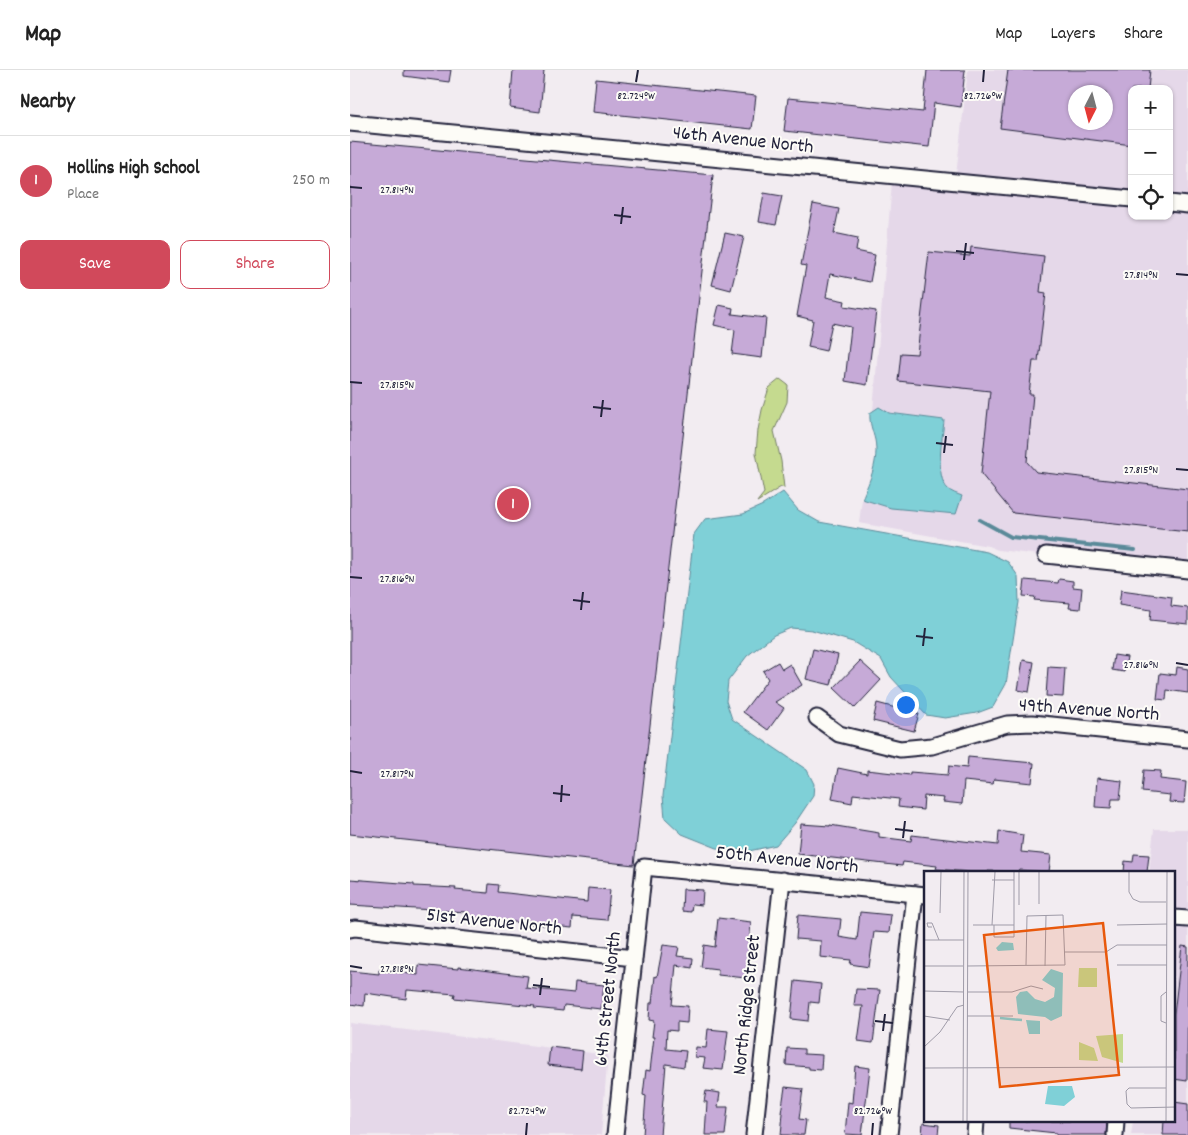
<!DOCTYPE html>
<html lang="en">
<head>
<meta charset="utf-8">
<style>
	:root { --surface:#fff; --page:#f6f6f6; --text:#222; --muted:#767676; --line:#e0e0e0; --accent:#d1495b }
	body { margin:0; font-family:Dekko,sans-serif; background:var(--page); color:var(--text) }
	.controls { position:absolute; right:15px; top:15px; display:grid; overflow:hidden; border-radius:10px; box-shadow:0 1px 4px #0004 }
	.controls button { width:45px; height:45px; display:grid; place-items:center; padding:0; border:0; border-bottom:1px solid var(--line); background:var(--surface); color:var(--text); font:25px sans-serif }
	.compass { position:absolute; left:718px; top:15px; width:45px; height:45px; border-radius:50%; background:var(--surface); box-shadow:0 1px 4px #0004; rotate:186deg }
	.you { position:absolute; left:555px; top:634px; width:18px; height:18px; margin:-12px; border:4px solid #fff; border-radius:50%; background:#1a73e8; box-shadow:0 0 0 8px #1a73e833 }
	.badge { display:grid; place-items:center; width:32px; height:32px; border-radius:50%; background:var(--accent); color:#fff; font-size:16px; font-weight:700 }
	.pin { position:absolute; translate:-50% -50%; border:2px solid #fff; box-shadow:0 1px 5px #0006 }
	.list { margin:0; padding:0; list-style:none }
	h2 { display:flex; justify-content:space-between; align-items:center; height:65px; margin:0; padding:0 20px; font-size:21px }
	h2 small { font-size:16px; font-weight:400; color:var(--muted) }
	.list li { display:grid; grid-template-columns:32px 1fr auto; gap:15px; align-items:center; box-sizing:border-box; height:90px; padding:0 20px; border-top:1px solid var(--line) }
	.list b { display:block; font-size:19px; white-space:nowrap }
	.list p { margin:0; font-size:16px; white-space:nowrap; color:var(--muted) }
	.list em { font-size:16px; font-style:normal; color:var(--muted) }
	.actions { display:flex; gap:10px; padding:15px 20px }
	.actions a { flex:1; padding:11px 0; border:1px solid var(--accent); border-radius:10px; text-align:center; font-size:18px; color:var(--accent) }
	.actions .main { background:var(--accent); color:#fff }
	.icon { flex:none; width:28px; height:28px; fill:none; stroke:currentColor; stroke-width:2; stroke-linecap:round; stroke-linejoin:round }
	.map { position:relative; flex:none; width:838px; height:1065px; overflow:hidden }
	header { display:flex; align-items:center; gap:30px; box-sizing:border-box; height:70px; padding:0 25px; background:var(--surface); border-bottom:1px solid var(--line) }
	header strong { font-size:24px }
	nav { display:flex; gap:28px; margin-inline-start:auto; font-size:18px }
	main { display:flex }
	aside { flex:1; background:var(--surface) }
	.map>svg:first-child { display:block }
	.built { fill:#e5d8e9; fill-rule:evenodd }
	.green { fill:#c5da8f; stroke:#747e65 }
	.water { fill:#7fd0d7; stroke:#5a8a99 }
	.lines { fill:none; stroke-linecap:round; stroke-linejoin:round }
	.stream { stroke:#5a8a99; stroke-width:4 }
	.building { fill:#c6aad7; stroke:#22223b; fill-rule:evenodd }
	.minor-casing { stroke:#22223b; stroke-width:19 }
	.minor { stroke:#fdfcf7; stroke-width:15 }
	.ticks { fill:none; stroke:#22223b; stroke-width:2 }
	.labels { text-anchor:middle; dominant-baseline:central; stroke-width:4; stroke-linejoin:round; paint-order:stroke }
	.street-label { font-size:20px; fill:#22223b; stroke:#fdfcf7 }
	.inset-river { fill:none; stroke:#7fd0d7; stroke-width:2.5 }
	.inset-road { fill:none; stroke:#9f9ba8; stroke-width:1 }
	.view { fill:#e8590c; fill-opacity:0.15; stroke:#e8590c; stroke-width:2.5 }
	.inset-edge { fill:none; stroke:#22223b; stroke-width:2.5 }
	.ticks-label { font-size:12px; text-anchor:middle; fill:#22223b; stroke:#fdfcf7; stroke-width:4; stroke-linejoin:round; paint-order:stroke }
</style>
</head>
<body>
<header>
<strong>Map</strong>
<nav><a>Map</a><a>Layers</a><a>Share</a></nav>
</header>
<main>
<aside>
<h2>Nearby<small></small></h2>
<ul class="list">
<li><span class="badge">1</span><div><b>Hollins High School</b><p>Place</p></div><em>250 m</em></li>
</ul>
<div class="actions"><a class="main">Save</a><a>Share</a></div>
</aside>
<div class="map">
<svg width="838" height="1065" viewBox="0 0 838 1065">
	<rect width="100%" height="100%" fill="#f2ecf1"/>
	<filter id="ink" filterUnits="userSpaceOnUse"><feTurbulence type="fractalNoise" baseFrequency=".02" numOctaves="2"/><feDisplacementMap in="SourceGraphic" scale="10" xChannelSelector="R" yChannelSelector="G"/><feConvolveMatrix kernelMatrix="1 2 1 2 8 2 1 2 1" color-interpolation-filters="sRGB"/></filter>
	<g filter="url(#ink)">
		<g class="built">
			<path d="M 618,0 L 838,0 L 838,128 L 819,126 L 819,19 L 782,19 L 782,123 L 606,105 ZM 726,22 L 756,22 L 756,52 L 726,52 Z"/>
			<path d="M 542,112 L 782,136 L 782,146 L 819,146 L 819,140 L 838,142 L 838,493 L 691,478 L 690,485 L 648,480 L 638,476 L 509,453 L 512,429 L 541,438 L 598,420 L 592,411 L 590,393 L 594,350 L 539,343 L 529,337 L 523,341 Z"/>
			<path d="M 804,759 L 838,759 L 838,842 L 824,841 L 824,802 L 799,802 Z"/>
			<path d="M 824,855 L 838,856 L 838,1065 L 781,1065 L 783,1051 L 824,1051 Z"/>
			<path d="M 0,953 L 258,985 L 251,1065 L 0,1065 Z"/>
		</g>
		<path class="green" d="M 430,309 L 438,315 L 437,332 L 424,361 L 431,391 L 434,418 L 431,417 L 407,432 L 414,423 L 406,383 L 408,360 L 412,340 L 419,318 Z"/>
		<g class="water">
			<path d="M 529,337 L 539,343 L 594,350 C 593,367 584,406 598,419 C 601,422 607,424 612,426 L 606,444 L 541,438 L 512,429 C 520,410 529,391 525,370 C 523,361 519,353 520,343 Z"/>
			<path d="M 433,422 L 448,440 L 469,452 L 637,482 L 658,492 L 668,506 L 669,532 L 656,614 L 643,637 L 627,643 L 595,648 L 576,645 L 541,607 L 531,589 L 503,572 L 462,560 L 441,558 L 424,565 L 397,586 L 378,611 L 376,631 L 382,649 L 457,700 L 464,714 L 463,726 L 445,753 L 426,775 L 399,781 L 367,778 L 332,764 L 315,748 L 313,726 L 344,464 L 355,449 L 393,444 L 413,435 Z"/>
		</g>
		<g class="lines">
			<path class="stream" d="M 630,450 L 661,467 L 785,480"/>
		</g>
		<g class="building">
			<path d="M 54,0 L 101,0 L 99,12 L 54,6 Z"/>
			<path d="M 163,0 L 194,0 L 190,42 L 160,38 Z"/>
			<path d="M 577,0 L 615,0 L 611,37 L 584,33 L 579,77 L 434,61 L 438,28 L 573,42 Z"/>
			<path d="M 658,0 L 800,0 L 798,19 L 782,19 L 782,75 L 650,58 ZM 726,22 L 756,22 L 756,52 L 726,52 Z"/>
			<path d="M 246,9 L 406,26 L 402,59 L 243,42 Z"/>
			<path d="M 0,72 L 363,105 L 284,795 L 0,764 Z"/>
			<path d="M 414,123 L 432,126 L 426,155 L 409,152 Z"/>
			<path d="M 463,134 L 489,139 L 484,163 L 508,168 L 506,181 L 525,185 L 520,212 L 480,204 L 476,227 L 495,231 L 494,236 L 526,241 L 517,315 L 495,311 L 501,257 L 482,253 L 476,281 L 458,277 L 463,250 L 447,246 L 456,196 L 451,195 Z"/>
			<path d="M 375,163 L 394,167 L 381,220 L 362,215 Z"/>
			<path d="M 621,177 L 694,186 L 690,222 L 696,223 L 688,291 L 683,291 L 679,324 L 683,324 L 677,392 L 686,402 L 838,419 L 838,462 L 663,443 L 631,404 L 640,321 L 548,311 L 551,283 L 567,284 L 579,182 L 620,186 Z"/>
			<path d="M 369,235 L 383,238 L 382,244 L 416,248 L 412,288 L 382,284 L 385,260 L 364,255 Z"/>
			<path d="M 709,509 L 723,511 L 723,517 L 732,518 L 730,539 L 719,538 L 720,533 L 684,530 L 685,527 L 673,526 L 675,510 L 708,513 Z"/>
			<path d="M 771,520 L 822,527 L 821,536 L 838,538 L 838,554 L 800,550 L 801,540 L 769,535 Z"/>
			<path d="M 463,579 L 488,585 L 481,615 L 456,609 Z"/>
			<path d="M 764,585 L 777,587 L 774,602 L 762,600 Z"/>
			<path d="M 673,590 L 684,592 L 679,622 L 668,620 Z"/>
			<path d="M 510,591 L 531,610 L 505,638 L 484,618 Z"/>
			<path d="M 428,592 L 432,599 L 440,594 L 452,615 L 425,632 L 434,638 L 418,660 L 393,642 L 418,609 L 413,601 Z"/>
			<path d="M 698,597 L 715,598 L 713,627 L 696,626 Z"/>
			<path d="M 827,597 L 838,599 L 838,623 L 817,620 L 816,630 L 807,629 L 810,603 L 826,605 Z"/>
			<path d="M 527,633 L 569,644 L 564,661 L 523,651 Z"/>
			<path d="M 618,687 L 684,693 L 682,713 L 644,709 L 643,714 L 614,711 L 612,734 L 593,732 L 594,728 L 574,726 L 573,740 L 548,737 L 549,729 L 503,724 L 502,733 L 482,729 L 488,698 L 517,704 L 517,700 L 560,705 L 560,702 L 598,705 L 599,696 L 617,698 Z"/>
			<path d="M 794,700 L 811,701 L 810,709 L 836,712 L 834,733 L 819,732 L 820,725 L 792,722 Z"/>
			<path d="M 747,708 L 772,711 L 770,729 L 762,729 L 761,738 L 745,737 Z"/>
			<path d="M 451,754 L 480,756 L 480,755 L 529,763 L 529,767 L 561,771 L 562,765 L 648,775 L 649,761 L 673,765 L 671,782 L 701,785 L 699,802 L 669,800 L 668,802 L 638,801 L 637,802 L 620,802 L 586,799 L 587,796 L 553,792 L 552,796 L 448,784 Z"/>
			<path d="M 784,784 L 799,785 L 797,802 L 774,802 L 775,791 L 783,792 Z"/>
			<path d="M 0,809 L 64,814 L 64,816 L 106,818 L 105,820 L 138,823 L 139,814 L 149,815 L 148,822 L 237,832 L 238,818 L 260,820 L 257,850 L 223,847 L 222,858 L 115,847 L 116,842 L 0,835 Z"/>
			<path d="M 333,819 L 353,820 L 352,835 L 342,834 L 341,842 L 332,841 Z"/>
			<path d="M 510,842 L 541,845 L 539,863 L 524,862 L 519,897 L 500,894 L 501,890 L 470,887 L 471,871 L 446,869 L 448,845 L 491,849 L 489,867 L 507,870 Z"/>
			<path d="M 368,848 L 401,852 L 396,908 L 368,905 L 368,899 L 351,897 L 354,875 L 365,877 Z"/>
			<path d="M 313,875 L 329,877 L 327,886 L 343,888 L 342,898 L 326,895 L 322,935 L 338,936 L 337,953 L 327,952 L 327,961 L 317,960 L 316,979 L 336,981 L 334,997 L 316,994 L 310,1065 L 293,1065 L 296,1026 L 293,1025 L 296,1000 L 300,1001 L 304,967 L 302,967 L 304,951 L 299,950 L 300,933 L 302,933 L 305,906 L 307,907 Z"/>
			<path d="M 832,876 L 838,877 L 837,1011 L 824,1009 L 824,944 Z"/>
			<path d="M 68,895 L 108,899 L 108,897 L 178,906 L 176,918 L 224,923 L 225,912 L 254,915 L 251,939 L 214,935 L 213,941 L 184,938 L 185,936 L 104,928 L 105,924 L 57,920 L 56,929 L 15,923 L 14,936 L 0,934 L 0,901 L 29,904 L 29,900 L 68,905 Z"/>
			<path d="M 445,911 L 471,914 L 469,933 L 460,932 L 458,951 L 441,949 Z"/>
			<path d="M 506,919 L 530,920 L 523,973 L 508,971 L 513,936 L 504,936 Z"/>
			<path d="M 358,959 L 378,961 L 373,1000 L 353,998 L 355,988 L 345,987 L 346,977 L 356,978 Z"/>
			<path d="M 200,977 L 233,981 L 231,999 L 198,995 Z"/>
			<path d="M 437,978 L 454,979 L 454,984 L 472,985 L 471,1000 L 459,999 L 459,997 L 436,995 Z"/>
			<path d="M 505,996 L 520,998 L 512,1065 L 495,1064 L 498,1032 L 502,1033 Z"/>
			<path d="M 435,1017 L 453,1019 L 449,1049 L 456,1050 L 454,1065 L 431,1065 L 433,1043 L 431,1043 Z"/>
			<path d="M 356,1021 L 370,1023 L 368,1037 L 378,1037 L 375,1065 L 355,1065 L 357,1032 L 354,1032 Z"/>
			<path d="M 824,1032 L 838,1034 L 838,1065 L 813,1065 L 814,1051 L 824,1051 Z"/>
			<path d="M 659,1051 L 757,1051 L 756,1065 L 706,1065 L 706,1063 L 659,1058 Z"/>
			<path d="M 573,1053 L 589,1055 L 588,1065 L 572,1065 Z"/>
		</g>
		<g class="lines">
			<g class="minor-casing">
				<g id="minor">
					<path d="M 0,53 L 782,129"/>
					<path d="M 819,133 L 838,135"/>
					<path d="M 696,485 L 838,500"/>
					<path d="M 467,648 L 489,664 L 550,679 L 582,676 L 657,654 L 682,653 L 838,669"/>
					<path d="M 824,848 L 838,849"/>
					<path d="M 0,859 L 5,858 L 284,888"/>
					<path d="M 265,1065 L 294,797 L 576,825"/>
					<path d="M 404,1065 L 432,810"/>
					<path d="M 539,1065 L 565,824"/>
					<path d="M 625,1065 L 626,1051"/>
					<path d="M 765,1065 L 766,1051"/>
				</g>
			</g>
			<use href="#minor" class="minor"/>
		</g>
	</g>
	<path class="ticks" d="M 286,12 L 288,0M 633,12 L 634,0M 0,117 L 12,118M 264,145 L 281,147M 271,154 L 273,137M 606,181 L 624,183M 614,190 L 616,173M 826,204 L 838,205M 0,312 L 12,313M 243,337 L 261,339M 251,347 L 253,330M 586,373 L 603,375M 594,383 L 596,366M 826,399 L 838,400M 0,507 L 12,508M 223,530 L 240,532M 231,540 L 233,522M 566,566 L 583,568M 573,576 L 575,558M 826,593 L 838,595M 0,701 L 12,703M 203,723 L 220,725M 211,732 L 212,715M 545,759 L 563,761M 553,768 L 555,751M 0,896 L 12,898M 183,915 L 200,917M 190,925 L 192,908M 525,951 L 543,953M 533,961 L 535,944M 176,1065 L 177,1053M 522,1065 L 523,1053"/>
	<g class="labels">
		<g class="street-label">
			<text transform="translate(393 71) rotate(6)">46th Avenue North</text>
			<text transform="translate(739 641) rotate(4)">49th Avenue North</text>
			<text transform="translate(437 791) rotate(6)">50th Avenue North</text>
			<text transform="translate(144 853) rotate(6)">51st Avenue North</text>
			<text transform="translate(259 929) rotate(-84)">64th Street North</text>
			<text transform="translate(398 935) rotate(-84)">North Ridge Street</text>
		</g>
	</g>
	<g transform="translate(574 801)">
		<rect width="251" height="251" fill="#f2ecf1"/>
		<path d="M 155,97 L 173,97 L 173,116 L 154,116 ZM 199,163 L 199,192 L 178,186 L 172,165 ZM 155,171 L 170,177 L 174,190 L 155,189 Z" fill="#c5da8f"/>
		<path d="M 78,71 L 89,72 L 90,79 L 74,80 L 72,77 ZM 127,98 L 139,102 L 138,145 L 127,150 L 121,146 L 94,143 L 92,126 L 96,121 L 103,120 L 111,128 L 121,131 L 130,126 L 131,117 L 118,109 ZM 102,149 L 116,150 L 116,163 L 105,163 ZM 124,215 L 148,215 L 151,226 L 140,235 L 121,233 Z" fill="#7fd0d7"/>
		<path class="inset-river" d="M 76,147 L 98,149"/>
		<path class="inset-road" d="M 95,1 L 95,34M 205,1 L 205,21 L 209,28M 68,9 L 90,9M 209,28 L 216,31 L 242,31M 115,33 L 115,1M 16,42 L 17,1M 49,54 L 90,54M 68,54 L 71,1M 70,54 L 70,66 L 90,66 L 90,1M 193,54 L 243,53M 8,56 L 4,56 L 3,52 L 8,52 L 15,69M 0,69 L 40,69M 141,81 L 182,81 L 193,74 L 243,74M 193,94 L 243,94M 0,95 L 39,95M 43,95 L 141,94 L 139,44 L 103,45 L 102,94M 121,95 L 122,44M 0,120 L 40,121M 44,121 L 88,121 L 107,115 L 119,118M 242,121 L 237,125 L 237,150 L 242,152M 0,145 L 26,149M 43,145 L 89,145M 0,176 L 16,161 L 33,136 L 40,134M 0,197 L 252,196M 242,217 L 205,217 L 202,220 L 203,233 L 207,237 L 252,236M 39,251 L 40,1M 43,251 L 44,1M 242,251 L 243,1"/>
		<path class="view" d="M 179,52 L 195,204 L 76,216 L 60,64 Z"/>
		<rect width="251" height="251" class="inset-edge"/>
	</g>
	<g class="ticks-label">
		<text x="286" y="29">82.724°W</text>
		<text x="633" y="29">82.726°W</text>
		<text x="47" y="123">27.814°N</text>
		<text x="791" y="208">27.814°N</text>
		<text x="47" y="318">27.815°N</text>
		<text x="791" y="403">27.815°N</text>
		<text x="47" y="512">27.816°N</text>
		<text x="791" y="598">27.816°N</text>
		<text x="47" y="707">27.817°N</text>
		<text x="47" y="902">27.818°N</text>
		<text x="177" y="1044">82.724°W</text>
		<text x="523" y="1044">82.726°W</text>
	</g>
</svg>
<div class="controls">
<button>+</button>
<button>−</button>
<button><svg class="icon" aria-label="locate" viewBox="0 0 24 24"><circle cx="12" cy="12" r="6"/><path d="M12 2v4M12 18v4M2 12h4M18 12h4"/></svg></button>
</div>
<svg class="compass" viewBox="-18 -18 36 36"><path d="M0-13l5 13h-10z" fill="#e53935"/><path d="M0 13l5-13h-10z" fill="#767676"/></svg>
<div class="you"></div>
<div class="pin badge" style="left:163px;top:434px">1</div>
</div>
</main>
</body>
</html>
